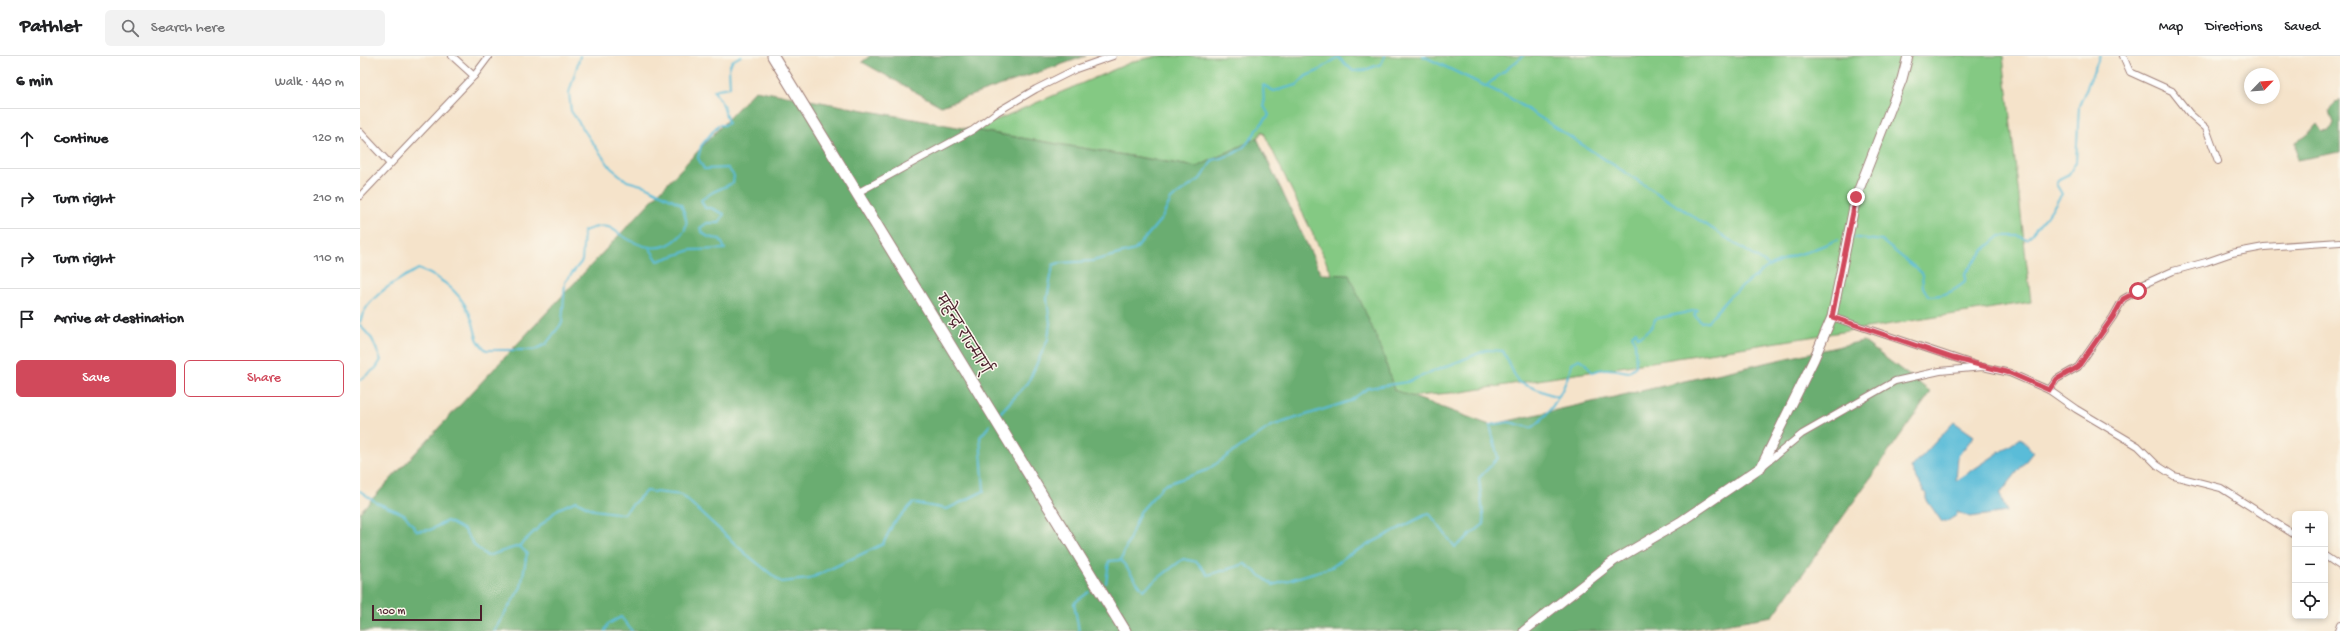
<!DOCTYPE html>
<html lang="en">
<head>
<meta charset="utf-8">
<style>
	:root { --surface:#fff; --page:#f2f2f2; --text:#202124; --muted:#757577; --line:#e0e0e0; --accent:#d1495b }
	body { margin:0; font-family:"Gochi Hand","Playpen Sans Deva",sans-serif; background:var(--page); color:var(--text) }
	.controls { position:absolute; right:12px; bottom:12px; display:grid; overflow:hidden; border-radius:6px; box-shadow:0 2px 6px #0003 }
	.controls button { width:36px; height:36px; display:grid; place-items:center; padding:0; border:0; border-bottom:1px solid var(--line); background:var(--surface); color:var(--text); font:20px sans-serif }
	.compass { position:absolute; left:1884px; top:12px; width:36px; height:36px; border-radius:50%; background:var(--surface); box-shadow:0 2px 6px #0003; rotate:65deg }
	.scale { position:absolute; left:12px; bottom:10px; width:110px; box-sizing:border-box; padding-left:4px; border:2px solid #4a1f2b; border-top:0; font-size:11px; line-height:14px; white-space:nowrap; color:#4a1f2b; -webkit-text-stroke:3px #fbf7ec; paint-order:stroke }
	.stop { position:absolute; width:12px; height:12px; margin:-9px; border:3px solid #d1495b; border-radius:50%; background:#fff }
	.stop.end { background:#d1495b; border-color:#fff; box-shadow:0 1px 4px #0008 }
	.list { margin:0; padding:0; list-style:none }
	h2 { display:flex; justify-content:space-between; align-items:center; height:52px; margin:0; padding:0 16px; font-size:17px }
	h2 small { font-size:13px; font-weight:400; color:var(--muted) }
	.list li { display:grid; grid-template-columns:26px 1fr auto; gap:12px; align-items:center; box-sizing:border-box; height:60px; padding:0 16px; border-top:1px solid var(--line) }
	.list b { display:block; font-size:15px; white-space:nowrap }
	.list em { font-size:13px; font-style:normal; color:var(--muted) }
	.actions { display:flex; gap:8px; padding:12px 16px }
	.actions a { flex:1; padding:9px 0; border:1px solid var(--accent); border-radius:6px; text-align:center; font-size:14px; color:var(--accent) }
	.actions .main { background:var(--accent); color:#fff }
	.icon { flex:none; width:22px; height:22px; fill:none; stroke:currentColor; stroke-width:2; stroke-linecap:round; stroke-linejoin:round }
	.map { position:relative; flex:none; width:1980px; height:575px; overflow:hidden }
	header { display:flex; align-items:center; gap:24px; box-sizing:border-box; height:56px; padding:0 20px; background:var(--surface); border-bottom:1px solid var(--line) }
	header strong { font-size:19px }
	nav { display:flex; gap:22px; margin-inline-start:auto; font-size:14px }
	.search { width:280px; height:36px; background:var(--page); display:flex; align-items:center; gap:10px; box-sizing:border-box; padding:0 14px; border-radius:6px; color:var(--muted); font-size:15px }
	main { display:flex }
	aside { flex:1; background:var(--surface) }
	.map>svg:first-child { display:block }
	.green { fill:#84c983; stroke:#677457 }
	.forest { fill:#6bad71; stroke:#5a664e }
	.water { fill:#5abcd8; stroke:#526e82 }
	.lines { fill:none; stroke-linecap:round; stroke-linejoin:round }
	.stream { stroke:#5abcd8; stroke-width:2 }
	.street-casing { stroke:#a0817a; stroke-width:8 }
	.secondary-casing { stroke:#a0817a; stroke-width:11 }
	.highway-casing { stroke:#a0817a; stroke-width:13 }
	.street { stroke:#fff; stroke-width:6 }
	.secondary { stroke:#fff; stroke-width:9 }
	.highway { stroke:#fff; stroke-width:11 }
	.route { stroke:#d1495b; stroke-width:5 }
	.labels { text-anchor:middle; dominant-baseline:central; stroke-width:3; stroke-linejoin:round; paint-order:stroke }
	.street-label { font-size:15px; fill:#4a1f2b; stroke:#fbf7ec }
</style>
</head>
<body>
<header>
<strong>Pathlet</strong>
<div class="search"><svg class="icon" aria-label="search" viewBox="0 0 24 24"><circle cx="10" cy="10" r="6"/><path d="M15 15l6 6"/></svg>Search here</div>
<nav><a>Map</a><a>Directions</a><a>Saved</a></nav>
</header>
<main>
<aside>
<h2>6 min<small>Walk · 440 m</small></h2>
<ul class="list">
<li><svg class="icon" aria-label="ahead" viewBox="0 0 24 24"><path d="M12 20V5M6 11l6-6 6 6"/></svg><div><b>Continue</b></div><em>120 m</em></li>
<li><svg class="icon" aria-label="right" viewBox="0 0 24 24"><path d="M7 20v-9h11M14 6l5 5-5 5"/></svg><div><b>Turn right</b></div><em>210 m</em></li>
<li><svg class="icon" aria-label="right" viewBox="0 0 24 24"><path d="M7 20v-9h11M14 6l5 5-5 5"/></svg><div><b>Turn right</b></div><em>110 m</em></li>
<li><svg class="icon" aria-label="arrive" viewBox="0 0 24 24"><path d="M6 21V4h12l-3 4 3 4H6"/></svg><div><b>Arrive at destination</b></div></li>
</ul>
<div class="actions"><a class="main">Save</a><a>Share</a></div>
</aside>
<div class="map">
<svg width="1980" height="575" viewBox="0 0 1980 575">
	<rect width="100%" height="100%" fill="#fbf7ec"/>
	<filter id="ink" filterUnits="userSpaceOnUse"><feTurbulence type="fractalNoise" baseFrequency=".025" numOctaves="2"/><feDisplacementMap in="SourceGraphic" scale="8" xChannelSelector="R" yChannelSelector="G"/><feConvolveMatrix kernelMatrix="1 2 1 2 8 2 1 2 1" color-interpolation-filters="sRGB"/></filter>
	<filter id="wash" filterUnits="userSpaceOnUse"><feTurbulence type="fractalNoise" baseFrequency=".012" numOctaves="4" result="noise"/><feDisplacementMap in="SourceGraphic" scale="16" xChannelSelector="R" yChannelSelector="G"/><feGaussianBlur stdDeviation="0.9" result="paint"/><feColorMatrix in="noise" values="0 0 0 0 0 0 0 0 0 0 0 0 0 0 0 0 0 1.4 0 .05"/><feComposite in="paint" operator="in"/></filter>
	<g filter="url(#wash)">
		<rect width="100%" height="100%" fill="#f5e3ca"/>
		<path class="green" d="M 798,0 L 1643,0 L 1671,246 L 1102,336 L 1032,342 L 903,75 L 897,82 L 837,111 L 613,74 L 774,5 Z"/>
		<g class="forest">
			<path d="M 510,0 L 726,0 L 581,50 L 502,6 Z"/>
			<path d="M 395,34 L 619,75 L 837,111 L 897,82 L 961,218 L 989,219 L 1022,294 L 1034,334 L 1130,369 L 1503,285 L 1571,336 L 1413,560 L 1321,575 L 0,575 L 0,456 Z"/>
			<path d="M 1980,43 L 1980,96 L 1937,104 L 1936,86 L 1946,80 L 1957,68 L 1962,76 L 1969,75 L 1973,67 L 1969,54 Z"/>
		</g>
		<path class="water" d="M 1594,366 L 1614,380 L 1598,400 L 1596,425 L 1661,382 L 1673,396 L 1640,438 L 1647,456 L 1610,461 L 1597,456 L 1597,459 L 1586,466 L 1582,466 L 1566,443 L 1566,438 L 1551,412 Z"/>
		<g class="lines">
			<g class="stream">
				<path d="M 1063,0 L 1150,42 L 1410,210"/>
				<path d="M 1126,30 L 1163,0"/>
				<path d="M 1491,181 L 1522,185 L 1562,217 L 1563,231 L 1568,240 C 1584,240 1593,236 1605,226 L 1605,217 L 1625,193 L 1640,180 L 1658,180 L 1667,183 L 1687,160 L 1702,138 L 1696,128 L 1699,123 L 1709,118 L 1716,106 L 1719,50 L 1740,0"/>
				<path d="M 289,191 L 298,205 L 331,194 L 365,193 L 360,183 C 350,182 344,181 340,172 L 347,167 L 359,167 L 364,158 L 351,152 L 345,152 L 341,144 L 353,136 L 373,127 L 374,120 L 368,112 L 344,113 L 338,102 L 341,90 L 358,69 L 364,69 L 368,67 L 363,49 L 354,35 L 358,33 L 370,31 L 369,12 L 372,5 L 381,0"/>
				<path d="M 0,266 C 6,240 37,225 58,213 C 84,222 105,240 113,267 C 117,281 115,284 126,294 L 174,294 L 186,288 L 202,267 L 205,226 L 222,205 L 224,175 C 231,172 240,169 248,171 C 252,172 257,176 261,179 C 280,191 301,199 319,181 C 331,170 326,161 321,148 L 285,130 L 267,125 L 251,112 L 230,83 L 211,55 L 209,37 L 220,0"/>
				<path d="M 0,269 L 12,283 L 21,304 L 16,312 L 0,324"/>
				<path d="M 639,358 L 668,327 L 688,283 L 690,267 L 687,243 L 693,209 L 699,207 L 732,205 L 775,194 L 802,162 L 811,143 L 840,123 L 853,104 C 891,96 886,84 909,59 L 904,50 L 903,29 L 914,35 L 937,29 L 946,20 L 958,15 L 978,1 L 993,15 L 1005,14 L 1021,8 L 1025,0"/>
				<path d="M 0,435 L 17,447 L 44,458 L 57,475 L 70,474 L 87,465 L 104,474 L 115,490 L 127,500 L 159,490 L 167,497 L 161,531 L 134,575"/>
				<path d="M 159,490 L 198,453 L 216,445 L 234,454 L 263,458 L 286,435 L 322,439 L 386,498 L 421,526 L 449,523 L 523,488 L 533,468 L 553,447 L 587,453 L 624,435 L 620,381 L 630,369"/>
				<path d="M 761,504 L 780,456 L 804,429 L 847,414 L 911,370 L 990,345 L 1008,332 L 1047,326 L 1127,294 L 1143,295 L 1158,326 L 1197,341"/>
				<path d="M 746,527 L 749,505 L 761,504 L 783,534 L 823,503 L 837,506 L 848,519 L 885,508 L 913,529 L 972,511 L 988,499 L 1069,457 L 1095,491 L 1124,468 L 1119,422 L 1138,402 L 1130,369 L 1149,366 L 1172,372 C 1192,357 1206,331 1212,307 L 1219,303 L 1225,307 L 1232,317 C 1243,310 1256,314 1268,316 L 1276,310 L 1275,287 L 1272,279 L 1276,275 L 1278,281 C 1285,278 1294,271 1295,263 L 1338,254 L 1334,259 L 1341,266 L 1348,265 L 1369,241 L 1406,212 L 1432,200 L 1447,196 L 1477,184"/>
				<path d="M 245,575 L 248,568 L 261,561 L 272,575"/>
				<path d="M 719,575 L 714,547 L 729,536"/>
			</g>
		</g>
	</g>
	<g filter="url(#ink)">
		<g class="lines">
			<g class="street-casing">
				<g id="street">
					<path d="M 92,0 L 114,20"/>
					<path d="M 1763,0 L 1770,16 L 1812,35 L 1830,58 L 1846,72 L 1858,105"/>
					<path d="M 0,76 L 30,108"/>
					<path d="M 497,137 L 613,74 L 637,56 L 676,33 L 716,13 L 753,0"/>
					<path d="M 0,140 L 114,20 L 129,0"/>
					<path d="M 1472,261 L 1619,310"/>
					<path d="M 1689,334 L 1697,323 L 1718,311 L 1753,261 L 1763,243 L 1777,235 L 1782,229 L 1813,215 L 1846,206 L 1872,197 L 1904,191 L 1980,186"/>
					<path d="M 1404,409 L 1442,378 L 1535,325 L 1580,315 L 1623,311 L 1650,317 L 1689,334 L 1716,353 L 1778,390 L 1797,409 L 1814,420 L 1861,432 L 1935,479"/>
					<path d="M 1965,500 L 1980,510"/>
					<path d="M 1978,575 L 1980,569"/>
				</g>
			</g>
			<g class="secondary-casing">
				<path id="secondary" d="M 1164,575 L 1255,504 L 1320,466 L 1401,411 L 1454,303 L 1472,261 L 1496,141 L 1542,23 L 1548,0"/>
			</g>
			<g class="highway-casing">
				<path id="highway" d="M 413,0 L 765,575"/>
			</g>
			<use href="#street" class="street"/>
			<use href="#secondary" class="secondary"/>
			<use href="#highway" class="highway"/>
		</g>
	</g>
	<g class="lines" filter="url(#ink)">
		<path class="route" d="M 1496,141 L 1472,261 L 1593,302 L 1650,317 L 1689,334 L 1697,323 L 1718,311 L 1753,261 L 1763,243 L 1778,235"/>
	</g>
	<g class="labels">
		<g class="street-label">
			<text transform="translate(602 279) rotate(58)">महेन्द्र राज्मार्ग्</text>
		</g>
	</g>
</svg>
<div class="controls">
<button>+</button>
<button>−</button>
<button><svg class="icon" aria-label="locate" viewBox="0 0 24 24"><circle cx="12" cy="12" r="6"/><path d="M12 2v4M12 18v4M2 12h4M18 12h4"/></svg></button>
</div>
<svg class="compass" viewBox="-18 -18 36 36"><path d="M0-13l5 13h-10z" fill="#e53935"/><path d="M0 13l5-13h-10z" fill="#757577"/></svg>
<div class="scale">100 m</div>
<div class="stop" style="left:1778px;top:235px"></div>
<div class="stop end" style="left:1496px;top:141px"></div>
</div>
</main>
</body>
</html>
